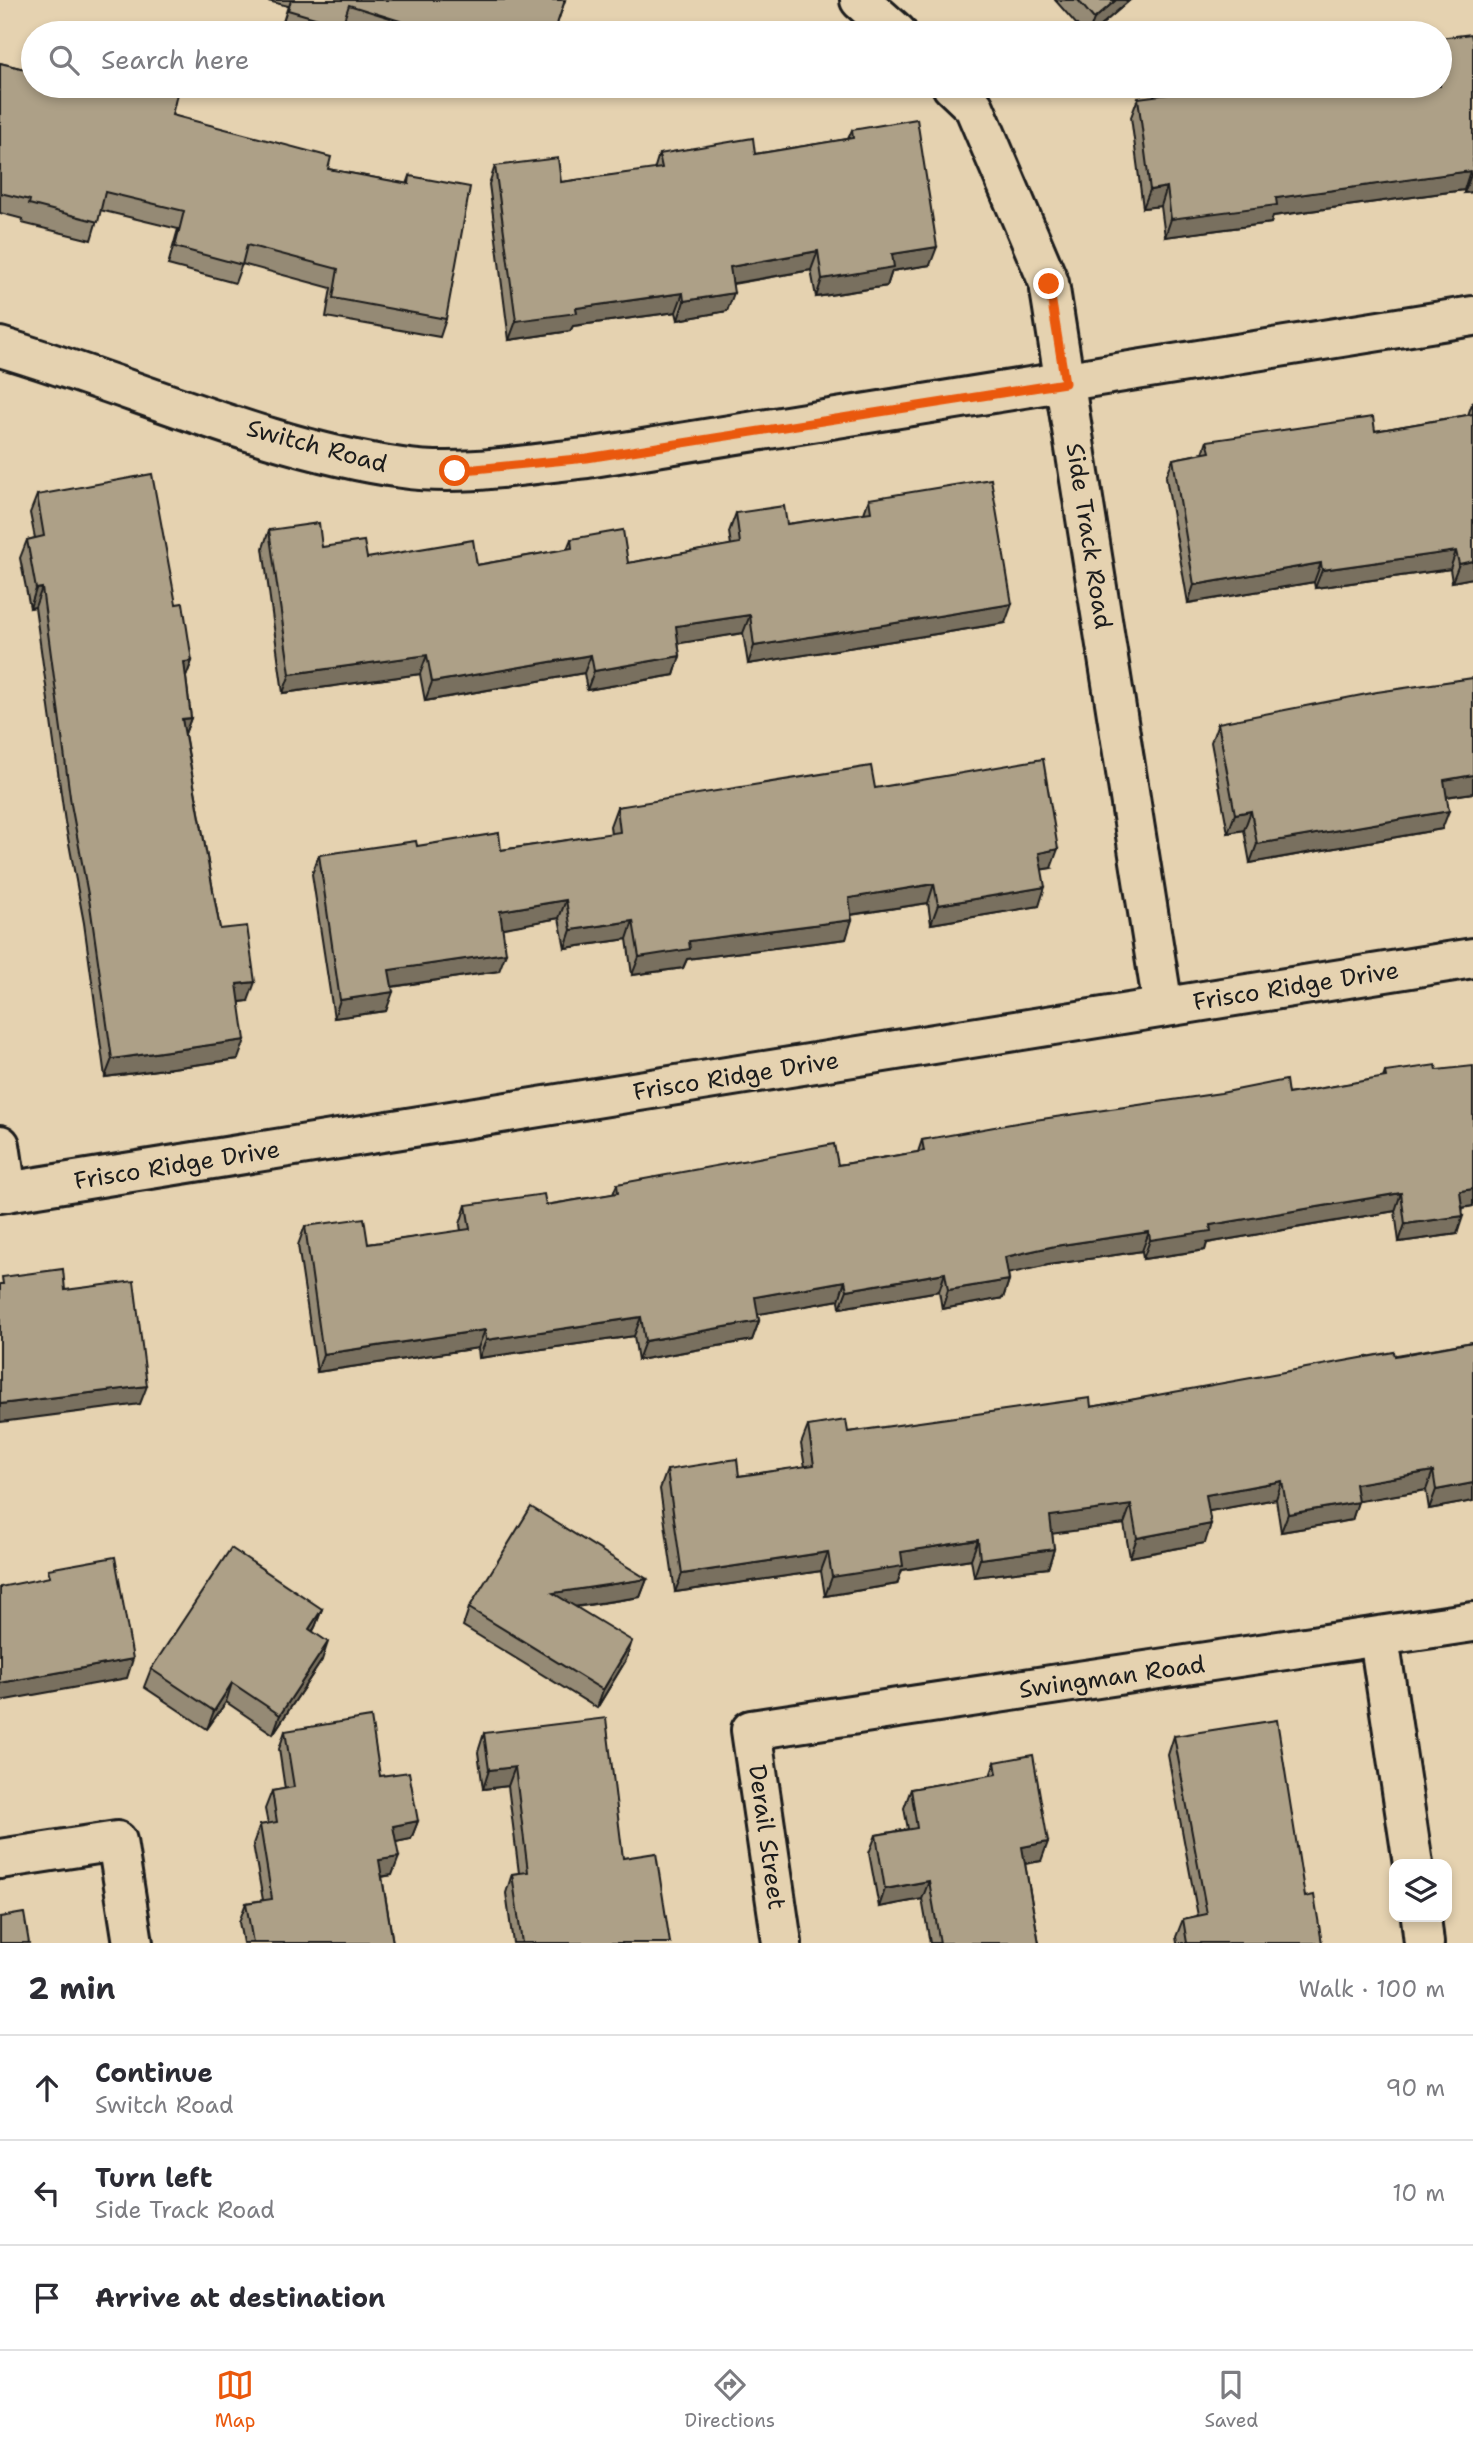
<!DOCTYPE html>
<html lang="en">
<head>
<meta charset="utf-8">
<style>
	:root { --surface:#fff; --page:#f2f2f3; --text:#2b2b33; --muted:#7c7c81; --line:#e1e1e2; --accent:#ea580c }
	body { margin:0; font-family:"Shantell Sans",sans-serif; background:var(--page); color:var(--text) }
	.controls { position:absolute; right:21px; bottom:21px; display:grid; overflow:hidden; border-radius:14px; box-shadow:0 4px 10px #0003 }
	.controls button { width:63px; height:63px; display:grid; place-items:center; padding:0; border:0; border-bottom:2px solid var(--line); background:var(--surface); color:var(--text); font:35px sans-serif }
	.stop { position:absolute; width:21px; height:21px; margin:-16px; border:5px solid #ea580c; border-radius:50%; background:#fff }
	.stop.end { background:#ea580c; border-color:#fff; box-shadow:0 2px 7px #0008 }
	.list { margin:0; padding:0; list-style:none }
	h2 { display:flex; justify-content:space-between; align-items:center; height:91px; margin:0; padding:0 28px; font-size:30px }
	h2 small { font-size:23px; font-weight:400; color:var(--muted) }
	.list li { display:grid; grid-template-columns:46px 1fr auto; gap:21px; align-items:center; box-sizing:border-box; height:105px; padding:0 28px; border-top:2px solid var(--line) }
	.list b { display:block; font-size:26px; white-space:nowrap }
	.list p { margin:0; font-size:23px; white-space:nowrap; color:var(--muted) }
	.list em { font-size:23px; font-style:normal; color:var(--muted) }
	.icon { flex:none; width:38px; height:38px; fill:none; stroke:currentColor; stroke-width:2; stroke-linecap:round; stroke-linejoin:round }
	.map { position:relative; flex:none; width:1473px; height:1943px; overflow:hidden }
	.search { position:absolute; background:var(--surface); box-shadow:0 4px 10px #0003; left:21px; right:21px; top:21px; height:77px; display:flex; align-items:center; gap:18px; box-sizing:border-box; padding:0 24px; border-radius:38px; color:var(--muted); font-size:26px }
	.sheet { height:406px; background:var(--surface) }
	nav { display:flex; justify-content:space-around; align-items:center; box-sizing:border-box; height:98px; border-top:2px solid var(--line); background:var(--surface); font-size:19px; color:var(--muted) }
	nav a { display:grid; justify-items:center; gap:4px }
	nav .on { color:var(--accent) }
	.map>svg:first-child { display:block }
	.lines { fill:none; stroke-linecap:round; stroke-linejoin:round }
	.minor-casing { stroke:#1c1c1c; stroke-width:44 }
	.minor { stroke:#e5d2b0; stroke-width:38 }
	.wall { fill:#958a74; stroke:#1c1c1c; stroke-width:2 }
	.shaded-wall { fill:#79705e; stroke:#1c1c1c; stroke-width:2 }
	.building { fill:#ada087; stroke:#1c1c1c; stroke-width:2 }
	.route { stroke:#ea580c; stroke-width:9 }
	.labels { text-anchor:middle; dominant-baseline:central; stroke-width:5; stroke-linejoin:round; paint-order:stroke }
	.street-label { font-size:24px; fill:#1c1c1c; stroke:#e5d2b0 }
</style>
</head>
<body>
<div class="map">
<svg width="1473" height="1943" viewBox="0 0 1473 1943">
	<rect width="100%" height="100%" fill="#e5d2b0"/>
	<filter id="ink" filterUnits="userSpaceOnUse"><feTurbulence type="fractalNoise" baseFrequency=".0143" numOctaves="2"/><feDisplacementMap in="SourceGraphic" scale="14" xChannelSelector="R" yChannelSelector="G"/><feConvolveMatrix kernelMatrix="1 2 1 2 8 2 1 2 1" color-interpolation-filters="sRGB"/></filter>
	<g filter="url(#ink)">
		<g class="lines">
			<g class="minor-casing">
				<g id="minor">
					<path d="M 860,0 L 897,33"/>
					<path d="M 952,86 L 974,107 L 1049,283 L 1163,1007"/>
					<path d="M 0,347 C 130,385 269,450 402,468 C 462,477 527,464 587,458 L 1473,316"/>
					<path d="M 0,1145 L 7,1192"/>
					<path d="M 0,1193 L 1473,958"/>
					<path d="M 1379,1638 L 1413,1864"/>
					<path d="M 0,1859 L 117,1841 L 133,1943"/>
					<path d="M 1421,1917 L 1424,1943"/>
					<path d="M 782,1943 L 751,1730 L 1473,1622"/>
				</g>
			</g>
			<use href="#minor" class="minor"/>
		</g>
		<g class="wall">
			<path d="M 264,0 L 565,0 L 554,33 L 373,33 L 343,24 L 340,33 L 298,33 L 281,28 L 288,6 Z"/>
			<path d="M 1055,0 L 1130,0 L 1092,33 L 1084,33 Z"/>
			<path d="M 1472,39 L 1473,39 L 1473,192 L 1464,193 L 1464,190 L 1273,216 L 1271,223 L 1165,237 L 1161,206 L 1143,208 L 1131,117 L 1138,98 L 1440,86 Z"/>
			<path d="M 0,63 L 102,89 L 103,86 L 146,86 L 172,115 L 328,169 L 407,184 L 410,176 L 446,319 L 440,337 L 326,317 L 331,288 L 242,264 L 235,283 L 168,265 L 178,229 L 100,210 L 91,240 L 22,223 L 23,219 L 0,213 Z"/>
			<path d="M 516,86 L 536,86 L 533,92 Z"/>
			<path d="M 852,130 L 930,265 L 892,271 L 887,286 L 816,297 L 811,270 L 733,284 L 727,311 L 678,320 L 676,312 L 573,326 L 570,331 L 509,340 L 489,184 L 495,166 L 561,182 L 654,170 L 659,154 L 755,154 L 848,139 Z"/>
			<path d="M 1473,401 L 1473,578 L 1452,582 L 1450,569 L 1315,588 L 1314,582 L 1188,603 L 1166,477 L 1173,459 L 1203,453 L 1207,441 L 1375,431 L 1468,415 Z"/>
			<path d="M 37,495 L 176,604 L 192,661 L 186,677 L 191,718 L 185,734 L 220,929 L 248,1001 L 240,1002 L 238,1059 L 105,1077 L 84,923 L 65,822 L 35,607 L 30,608 L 20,558 L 27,540 L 35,538 L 30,513 Z"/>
			<path d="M 869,499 L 1005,623 L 748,664 L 743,633 L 678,643 L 680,656 L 674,675 L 587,690 L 584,673 L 425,701 L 420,674 L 283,693 L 263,548 L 269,530 L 322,547 L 367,558 L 477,565 L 567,549 L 571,539 L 628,563 L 731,545 L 729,532 L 736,513 L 787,524 L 864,513 Z"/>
			<path d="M 1218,723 L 1473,793 L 1447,797 L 1442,829 L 1250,863 L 1244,830 L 1228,833 L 1211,742 Z"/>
			<path d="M 875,788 L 1051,868 L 1042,869 L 1039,906 L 931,924 L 928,903 L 851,915 L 846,939 L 687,959 L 683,968 L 632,975 L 627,939 L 565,948 L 559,918 L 502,928 L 499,971 L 392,987 L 386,1011 L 334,1018 L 312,874 L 319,855 L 417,846 L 501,850 L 611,834 L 610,826 L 617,807 Z"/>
			<path d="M 1385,1072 L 1473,1206 L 1463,1208 L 1457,1234 L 1399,1242 L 1395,1211 L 1207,1243 L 1205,1250 L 1143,1259 L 1142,1251 L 1048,1265 L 1008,1273 L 1009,1280 L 1003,1298 L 942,1309 L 939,1291 L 840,1308 L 839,1300 L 758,1314 L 759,1321 L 752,1340 L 638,1360 L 634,1336 L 479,1358 L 478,1348 L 317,1372 L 298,1245 L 305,1226 L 368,1244 L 461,1231 L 460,1224 L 466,1205 L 546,1205 L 613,1194 L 617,1184 L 838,1165 L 918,1152 L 922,1140 L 1288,1094 L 1383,1078 Z"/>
			<path d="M 1473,1342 L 1473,1501 L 1429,1509 L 1426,1490 L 1358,1501 L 1352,1520 L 1281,1532 L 1276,1499 L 1209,1511 L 1205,1543 L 1130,1557 L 1124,1524 L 1052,1533 L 1054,1549 L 1048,1568 L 974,1577 L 971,1559 L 902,1570 L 897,1584 L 825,1596 L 821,1571 L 675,1592 L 660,1489 L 667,1470 L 739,1476 L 805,1467 L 801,1444 L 808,1426 L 848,1432 L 1091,1407 Z"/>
			<path d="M 647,1579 L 640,1597 L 576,1607 L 626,1660 L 597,1708 L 463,1626 L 469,1608 Z"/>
			<path d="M 322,1609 L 315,1627 L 313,1631 L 322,1660 L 273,1734 L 226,1702 L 207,1729 L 144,1687 L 151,1669 Z"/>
			<path d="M 285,1731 L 380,1776 L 418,1821 L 411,1839 L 396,1842 L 392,1875 L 382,1877 L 393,1943 L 243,1943 L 239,1922 L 246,1903 L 263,1900 L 253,1844 L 260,1825 L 268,1824 L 265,1809 L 272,1791 L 285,1789 L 279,1749 Z"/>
			<path d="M 484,1733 L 623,1858 L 670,1943 L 513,1943 L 506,1893 L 512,1874 L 519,1873 L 508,1786 L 483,1789 L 478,1752 Z"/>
			<path d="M 1174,1736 L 1305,1897 L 1322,1943 L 1177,1943 L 1176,1937 L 1183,1919 L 1198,1916 L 1168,1755 Z"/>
			<path d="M 995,1762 L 1041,1861 L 1025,1864 L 1039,1943 L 930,1943 L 922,1899 L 879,1907 L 869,1853 L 876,1835 L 908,1829 L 904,1808 L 911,1789 L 990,1776 Z"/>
		</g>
		<g class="shaded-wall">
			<path d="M 1116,0 L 1130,0 L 1092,33 L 1089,33 L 1094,19 Z"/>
			<path d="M 1470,171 L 1464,190 L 1273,216 L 1271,223 L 1165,237 L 1171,219 L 1276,198 Z"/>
			<path d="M 1473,174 L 1473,192 L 1464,193 L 1471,175 Z"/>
			<path d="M 1167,187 L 1161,206 L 1143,208 L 1150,190 Z"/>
			<path d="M 937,247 L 930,265 L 892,271 L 887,286 L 816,297 L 822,279 L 892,254 Z"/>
			<path d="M 818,251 L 811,270 L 723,285 L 730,267 Z"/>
			<path d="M 683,293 L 676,312 L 573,326 L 570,331 L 509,340 L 516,321 L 576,308 Z"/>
			<path d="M 734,293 L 727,311 L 678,320 L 684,301 Z"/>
			<path d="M 1456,551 L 1450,569 L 1315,588 L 1322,570 Z"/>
			<path d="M 1473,561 L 1473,578 L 1452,582 L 1459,564 Z"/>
			<path d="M 1321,563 L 1314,582 L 1188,603 L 1194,585 Z"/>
			<path d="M 42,588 L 35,607 L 30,608 L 36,589 Z"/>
			<path d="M 1012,604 L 1005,623 L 748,664 L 754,646 Z"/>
			<path d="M 750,615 L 743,633 L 669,645 L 676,626 Z"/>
			<path d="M 427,655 L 420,674 L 283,693 L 290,674 Z"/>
			<path d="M 591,655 L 584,673 L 425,701 L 432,682 Z"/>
			<path d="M 680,656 L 674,675 L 587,690 L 594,671 Z"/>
			<path d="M 192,661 L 185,679 L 184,662 Z"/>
			<path d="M 191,718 L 184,736 L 182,719 Z"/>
			<path d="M 1473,775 L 1473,793 L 1437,798 L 1444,780 Z"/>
			<path d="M 1251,811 L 1244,830 L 1228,833 L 1235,814 Z"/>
			<path d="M 1449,811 L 1442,829 L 1250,863 L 1257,844 Z"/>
			<path d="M 1058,849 L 1051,868 L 1033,871 L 1039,853 Z"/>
			<path d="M 934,884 L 928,903 L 842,916 L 849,898 Z"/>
			<path d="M 1045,887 L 1039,906 L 931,924 L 938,905 Z"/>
			<path d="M 566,900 L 559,918 L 493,930 L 500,911 Z"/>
			<path d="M 852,920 L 846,939 L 687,959 L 683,968 L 632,975 L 639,957 L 689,941 Z"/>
			<path d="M 633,921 L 627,939 L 565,948 L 571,930 Z"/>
			<path d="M 506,953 L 499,971 L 383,988 L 389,970 Z"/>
			<path d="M 255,982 L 248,1001 L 230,1003 L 237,984 Z"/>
			<path d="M 393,992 L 386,1011 L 334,1018 L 340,1000 Z"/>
			<path d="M 245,1040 L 238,1059 L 105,1077 L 112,1059 Z"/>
			<path d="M 1473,1189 L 1473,1206 L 1454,1209 L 1460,1191 Z"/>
			<path d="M 1401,1193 L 1395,1211 L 1207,1243 L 1205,1250 L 1143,1259 L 1150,1240 L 1210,1225 Z"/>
			<path d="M 1463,1216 L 1457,1234 L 1399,1242 L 1405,1224 Z"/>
			<path d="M 1149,1232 L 1142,1251 L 1048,1265 L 998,1276 L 1005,1257 L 1055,1246 Z"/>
			<path d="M 945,1273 L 939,1291 L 840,1308 L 847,1290 Z"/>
			<path d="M 1009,1280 L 1003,1298 L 942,1309 L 948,1290 Z"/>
			<path d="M 845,1281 L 839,1300 L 748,1316 L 755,1297 Z"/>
			<path d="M 641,1317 L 634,1336 L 479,1358 L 486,1340 Z"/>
			<path d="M 759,1321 L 752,1340 L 638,1360 L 645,1341 Z"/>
			<path d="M 485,1330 L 478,1348 L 317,1372 L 323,1354 Z"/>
			<path d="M 147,1386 L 140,1404 L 0,1422 L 0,1404 Z"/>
			<path d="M 1433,1471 L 1426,1490 L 1348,1503 L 1355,1484 Z"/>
			<path d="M 1282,1481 L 1276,1499 L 1199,1513 L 1206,1495 Z"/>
			<path d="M 1473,1483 L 1473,1501 L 1429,1509 L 1436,1490 Z"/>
			<path d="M 1358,1502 L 1352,1520 L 1281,1532 L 1288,1514 Z"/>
			<path d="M 1131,1505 L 1124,1524 L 1043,1535 L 1050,1516 Z"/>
			<path d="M 1211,1524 L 1205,1543 L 1130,1557 L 1137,1538 Z"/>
			<path d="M 978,1540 L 971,1559 L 902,1570 L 897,1584 L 825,1596 L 832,1577 L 901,1552 Z"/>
			<path d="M 1054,1549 L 1048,1568 L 974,1577 L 980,1559 Z"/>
			<path d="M 828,1552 L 821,1571 L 675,1592 L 682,1574 Z"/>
			<path d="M 647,1579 L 640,1597 L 546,1611 L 553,1593 Z"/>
			<path d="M 322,1609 L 315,1627 L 302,1647 L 309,1629 Z"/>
			<path d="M 632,1641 L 626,1660 L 597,1708 L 603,1690 Z"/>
			<path d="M 328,1642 L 322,1660 L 273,1734 L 280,1715 Z"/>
			<path d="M 133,1659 L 127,1678 L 0,1701 L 0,1683 Z"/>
			<path d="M 232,1683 L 226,1702 L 207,1729 L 214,1711 Z"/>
			<path d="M 515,1767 L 508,1786 L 483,1789 L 489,1770 Z"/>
			<path d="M 418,1821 L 411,1839 L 386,1844 L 393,1826 Z"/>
			<path d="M 1048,1842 L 1041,1861 L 1016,1865 L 1022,1847 Z"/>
			<path d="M 399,1857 L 392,1875 L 372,1878 L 379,1860 Z"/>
			<path d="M 929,1881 L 922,1899 L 879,1907 L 885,1889 Z"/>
		</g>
		<g class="building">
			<path d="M 291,0 L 565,0 L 554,33 L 423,33 L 418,32 L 419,27 L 349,5 L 342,26 L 288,10 Z"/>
			<path d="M 1078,0 L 1116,0 L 1094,19 Z"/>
			<path d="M 1471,34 L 1472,39 L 1473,39 L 1473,174 L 1471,175 L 1470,171 L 1276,198 L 1277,205 L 1171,219 L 1167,187 L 1150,190 L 1138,98 L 1230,86 L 1440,86 L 1440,38 Z"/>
			<path d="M 0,63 L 33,71 L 33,86 L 90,86 L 103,89 L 103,86 L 146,86 L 177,94 L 172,115 L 331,157 L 328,169 L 409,184 L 410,176 L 470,187 L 446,319 L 333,298 L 338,269 L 247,245 L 242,265 L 175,247 L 184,211 L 105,192 L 98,222 L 29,204 L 30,200 L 0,193 Z"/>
			<path d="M 917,119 L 937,247 L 892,254 L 894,267 L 822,279 L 818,251 L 730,267 L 734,293 L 684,301 L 683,293 L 576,308 L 577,313 L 516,321 L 495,166 L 558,158 L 561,182 L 662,168 L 659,154 L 753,138 L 755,154 L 853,138 L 852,130 Z"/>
			<path d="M 1473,414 L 1473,561 L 1459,564 L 1456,551 L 1322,570 L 1321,563 L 1194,585 L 1173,459 L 1210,452 L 1207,441 L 1373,417 L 1375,431 Z"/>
			<path d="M 152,474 L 176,604 L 183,603 L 192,661 L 184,662 L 191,718 L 182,719 L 220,929 L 247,926 L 255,982 L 237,984 L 245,1040 L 112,1059 L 90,905 L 71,804 L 42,588 L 36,589 L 27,540 L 44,536 L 37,495 Z"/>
			<path d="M 991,479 L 1012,604 L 754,646 L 750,615 L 676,626 L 680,656 L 594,671 L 591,655 L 432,682 L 427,655 L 290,674 L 269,530 L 319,523 L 322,547 L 364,541 L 367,558 L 473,540 L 477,565 L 572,548 L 571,539 L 623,530 L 628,563 L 740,543 L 736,513 L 784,506 L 787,524 L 871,512 L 869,499 Z"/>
			<path d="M 1473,678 L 1473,775 L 1444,780 L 1449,811 L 1257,844 L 1251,811 L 1235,814 L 1218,723 L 1377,692 Z"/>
			<path d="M 1043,759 L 1058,849 L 1039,853 L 1045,887 L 938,905 L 934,884 L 849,898 L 852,920 L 689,941 L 690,949 L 639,957 L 633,921 L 571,930 L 566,900 L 500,911 L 506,953 L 389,970 L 393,992 L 340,1000 L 319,855 L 416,841 L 417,846 L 499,833 L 501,850 L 620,832 L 617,807 L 871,766 L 875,788 Z"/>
			<path d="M 1436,1065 L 1437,1070 L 1473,1066 L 1473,1189 L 1460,1191 L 1463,1216 L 1405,1224 L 1401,1193 L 1210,1225 L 1211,1231 L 1150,1240 L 1149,1232 L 1055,1246 L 1005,1257 L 1009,1280 L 948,1290 L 945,1273 L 847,1290 L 845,1281 L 755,1297 L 759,1321 L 645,1341 L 641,1317 L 486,1340 L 485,1330 L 323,1354 L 305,1226 L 364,1218 L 368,1244 L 470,1229 L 466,1205 L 544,1194 L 546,1205 L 618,1193 L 617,1184 L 834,1144 L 838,1165 L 924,1151 L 922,1140 L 1028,1121 L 1221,1093 L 1286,1080 L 1288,1094 L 1386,1077 L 1385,1072 Z"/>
			<path d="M 63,1269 L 65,1290 L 134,1281 L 147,1386 L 0,1404 L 0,1284 L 3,1284 L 2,1277 Z"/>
			<path d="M 1473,1342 L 1473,1483 L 1436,1490 L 1433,1471 L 1355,1484 L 1358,1502 L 1288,1514 L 1282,1481 L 1206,1495 L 1211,1524 L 1137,1538 L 1131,1505 L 1050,1516 L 1054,1549 L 980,1559 L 978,1540 L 901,1552 L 903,1566 L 832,1577 L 828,1552 L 682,1574 L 667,1470 L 737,1459 L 739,1476 L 814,1465 L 808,1426 L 846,1420 L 848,1432 L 1090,1398 L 1091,1407 L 1394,1352 L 1395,1356 Z"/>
			<path d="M 531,1507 L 647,1579 L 553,1593 L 632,1641 L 603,1690 L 469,1608 Z"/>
			<path d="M 231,1548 L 322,1609 L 309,1629 L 328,1642 L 280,1715 L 232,1683 L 214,1711 L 151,1669 Z"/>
			<path d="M 115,1557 L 133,1659 L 0,1683 L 0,1587 L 50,1577 L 48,1569 Z"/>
			<path d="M 371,1717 L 380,1776 L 409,1772 L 418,1821 L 393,1826 L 399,1857 L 379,1860 L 393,1943 L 253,1943 L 246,1903 L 272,1899 L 260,1825 L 277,1822 L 272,1791 L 294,1787 L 285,1731 Z"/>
			<path d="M 606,1718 L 623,1858 L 656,1853 L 670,1943 L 522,1943 L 512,1874 L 528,1872 L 515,1767 L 489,1770 L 484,1733 Z"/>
			<path d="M 1277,1720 L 1305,1897 L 1314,1895 L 1322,1943 L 1187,1943 L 1183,1919 L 1207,1914 L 1174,1736 Z"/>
			<path d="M 1033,1755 L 1048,1842 L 1022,1847 L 1039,1943 L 940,1943 L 929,1881 L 885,1889 L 876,1835 L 917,1828 L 911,1789 L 997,1774 L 995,1762 Z"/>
			<path d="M 24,1913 L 29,1943 L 0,1943 L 0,1917 Z"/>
		</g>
	</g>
	<g class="lines" filter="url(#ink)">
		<path class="route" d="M 455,471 L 587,458 L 1065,383 L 1049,284"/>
	</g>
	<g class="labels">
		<g class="street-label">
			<text transform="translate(317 446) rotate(15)">Switch Road</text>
			<text transform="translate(1089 536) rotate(81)">Side Track Road</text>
			<text transform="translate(1296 986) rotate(-9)">Frisco Ridge Drive</text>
			<text transform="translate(736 1076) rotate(-9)">Frisco Ridge Drive</text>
			<text transform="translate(177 1165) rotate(-9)">Frisco Ridge Drive</text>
			<text transform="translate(1112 1677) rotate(-8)">Swingman Road</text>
			<text transform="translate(767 1837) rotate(82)">Derail Street</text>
		</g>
	</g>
</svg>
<div class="controls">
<button><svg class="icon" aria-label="layers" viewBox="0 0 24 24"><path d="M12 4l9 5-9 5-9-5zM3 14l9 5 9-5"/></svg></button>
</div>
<div class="stop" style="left:455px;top:471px"></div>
<div class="stop end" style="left:1049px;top:284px"></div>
<div class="search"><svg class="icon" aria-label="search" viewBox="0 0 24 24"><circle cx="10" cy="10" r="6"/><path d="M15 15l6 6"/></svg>Search here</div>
</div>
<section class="sheet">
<h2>2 min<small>Walk · 100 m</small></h2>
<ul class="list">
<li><svg class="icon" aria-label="ahead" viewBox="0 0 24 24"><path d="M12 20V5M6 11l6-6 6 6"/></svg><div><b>Continue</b><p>Switch Road</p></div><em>90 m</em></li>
<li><svg class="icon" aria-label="left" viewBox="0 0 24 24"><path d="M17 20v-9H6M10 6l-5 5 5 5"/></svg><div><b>Turn left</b><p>Side Track Road</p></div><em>10 m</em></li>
<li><svg class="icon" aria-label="arrive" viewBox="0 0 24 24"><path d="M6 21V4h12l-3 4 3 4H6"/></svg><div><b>Arrive at destination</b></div></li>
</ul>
</section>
<nav>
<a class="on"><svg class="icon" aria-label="map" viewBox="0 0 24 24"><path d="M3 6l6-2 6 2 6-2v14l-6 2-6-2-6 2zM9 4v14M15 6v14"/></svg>Map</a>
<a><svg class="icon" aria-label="directions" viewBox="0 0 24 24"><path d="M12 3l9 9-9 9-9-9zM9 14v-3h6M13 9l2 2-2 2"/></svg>Directions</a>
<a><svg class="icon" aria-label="saved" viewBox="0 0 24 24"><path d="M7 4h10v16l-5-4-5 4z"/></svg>Saved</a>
</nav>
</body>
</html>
